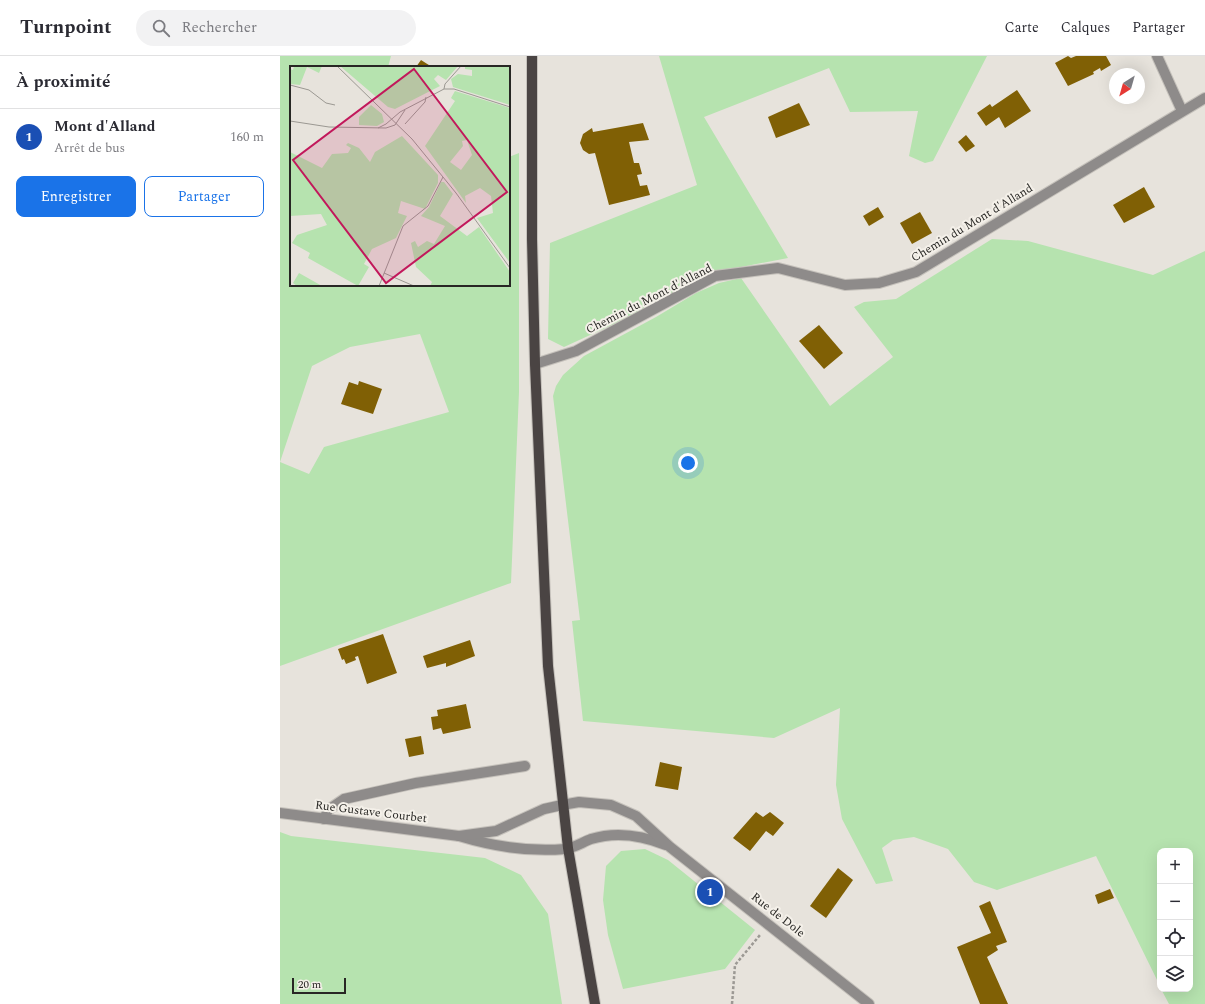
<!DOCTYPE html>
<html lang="fr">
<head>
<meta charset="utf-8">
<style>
	:root { --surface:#fff; --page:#f2f2f3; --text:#2b2b33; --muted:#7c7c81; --line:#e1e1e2; --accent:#1a73e8 }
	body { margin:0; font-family:Spectral,serif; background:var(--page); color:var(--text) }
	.controls { position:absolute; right:12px; bottom:12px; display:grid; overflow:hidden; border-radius:8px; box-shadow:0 4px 16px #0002 }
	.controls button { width:36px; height:36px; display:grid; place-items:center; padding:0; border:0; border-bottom:1px solid var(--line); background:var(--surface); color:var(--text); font:20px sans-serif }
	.compass { position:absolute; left:829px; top:12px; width:36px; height:36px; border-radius:50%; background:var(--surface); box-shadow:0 4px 16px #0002; rotate:217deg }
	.scale { position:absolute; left:12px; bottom:10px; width:54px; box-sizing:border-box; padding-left:4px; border:2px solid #282724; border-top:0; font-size:11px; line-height:14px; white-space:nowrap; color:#282724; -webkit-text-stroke:3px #f4f0e9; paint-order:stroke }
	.you { position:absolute; left:408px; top:407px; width:14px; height:14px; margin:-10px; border:3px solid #fff; border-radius:50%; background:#1a73e8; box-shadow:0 0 0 6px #1a73e833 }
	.badge { display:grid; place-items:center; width:26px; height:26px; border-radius:50%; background:var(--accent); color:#fff; font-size:13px; font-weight:700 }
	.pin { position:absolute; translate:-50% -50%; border:2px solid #fff; box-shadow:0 1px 4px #0006 }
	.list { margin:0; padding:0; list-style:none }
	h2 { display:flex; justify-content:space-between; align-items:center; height:52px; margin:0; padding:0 16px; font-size:17px }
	h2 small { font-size:13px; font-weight:400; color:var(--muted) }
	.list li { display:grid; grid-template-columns:26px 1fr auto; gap:12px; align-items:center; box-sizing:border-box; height:56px; padding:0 16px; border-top:1px solid var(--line) }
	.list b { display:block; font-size:15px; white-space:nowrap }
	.list p { margin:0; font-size:13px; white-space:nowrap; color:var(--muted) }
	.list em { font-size:13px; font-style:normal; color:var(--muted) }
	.actions { display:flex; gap:8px; padding:12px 16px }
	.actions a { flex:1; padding:9px 0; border:1px solid var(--accent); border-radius:8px; text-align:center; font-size:14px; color:var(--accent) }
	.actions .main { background:var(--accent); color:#fff }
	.icon { flex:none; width:22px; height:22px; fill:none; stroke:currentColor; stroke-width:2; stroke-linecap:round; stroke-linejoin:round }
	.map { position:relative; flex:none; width:925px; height:948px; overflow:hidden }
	header { display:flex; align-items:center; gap:24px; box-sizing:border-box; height:56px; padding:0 20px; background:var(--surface); border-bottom:1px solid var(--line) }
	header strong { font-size:19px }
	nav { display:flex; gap:22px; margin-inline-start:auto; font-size:14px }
	.search { width:280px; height:36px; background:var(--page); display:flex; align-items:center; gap:10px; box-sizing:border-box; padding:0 14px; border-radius:22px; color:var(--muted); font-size:15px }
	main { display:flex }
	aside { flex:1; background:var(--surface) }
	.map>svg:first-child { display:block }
	.green { fill:#b6e3af; fill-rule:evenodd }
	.building { fill:#806005 }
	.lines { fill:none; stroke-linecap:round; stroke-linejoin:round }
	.minor-casing { stroke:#c5c1bb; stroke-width:12 }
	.major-casing { stroke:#c5c1bb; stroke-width:12 }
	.path { stroke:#9c9994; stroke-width:2.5; stroke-dasharray:3 2; stroke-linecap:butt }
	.minor { stroke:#8e8b8a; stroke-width:10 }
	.major { stroke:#4a4443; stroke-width:10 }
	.labels { text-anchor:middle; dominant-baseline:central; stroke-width:4; stroke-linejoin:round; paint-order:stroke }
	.street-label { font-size:12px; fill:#282724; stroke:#f4f0e9 }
	.inset-road { fill:none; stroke:#9b9892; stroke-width:1 }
	.view { fill:#c2185b; fill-opacity:0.15; stroke:#c2185b; stroke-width:2 }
	.inset-edge { fill:none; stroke:#282724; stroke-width:2 }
</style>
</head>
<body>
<header>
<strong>Turnpoint</strong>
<div class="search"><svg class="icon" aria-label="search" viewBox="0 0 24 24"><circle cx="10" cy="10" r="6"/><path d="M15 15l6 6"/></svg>Rechercher</div>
<nav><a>Carte</a><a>Calques</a><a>Partager</a></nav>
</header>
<main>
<aside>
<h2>À proximité<small></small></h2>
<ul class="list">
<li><span class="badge" style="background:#1a4fb4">1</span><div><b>Mont d'Alland</b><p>Arrêt de bus</p></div><em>160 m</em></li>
</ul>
<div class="actions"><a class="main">Enregistrer</a><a>Partager</a></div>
</aside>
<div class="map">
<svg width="925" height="948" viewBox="0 0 925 948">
	<rect width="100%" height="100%" fill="#e7e3dc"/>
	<g class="green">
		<path d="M 0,0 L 111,0 L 108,11 L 11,11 L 11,229 L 229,229 L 229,101 L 239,97 L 239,336 L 231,527 L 0,610 ZM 140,278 L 169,356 L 44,391 L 29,418 L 0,406 L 32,310 L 70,291 Z"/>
		<path d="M 379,0 L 707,0 L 653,105 L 645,107 L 629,100 L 638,55 L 570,56 L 549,12 L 424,61 L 508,202 L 456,212 L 414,226 L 332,269 L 284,291 L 268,283 L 270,187 L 417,129 Z"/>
		<path d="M 712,183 L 748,185 L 873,219 L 925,195 L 925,948 L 889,948 L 881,933 L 910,933 L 910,795 L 880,795 L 880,930 L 816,800 L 717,834 L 694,826 L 668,793 L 634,781 L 613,784 L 602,792 L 613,825 L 596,828 L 562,763 L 556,729 L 560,652 L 494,682 L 303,665 L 292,565 L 300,564 L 273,340 L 276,330 L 283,319 L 304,300 L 376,261 L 416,237 L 439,227 L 461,222 L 550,350 L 613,301 L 574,251 L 584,246 L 616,243 Z"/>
		<path d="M 0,776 L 11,780 L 205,802 L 241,819 L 268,858 L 282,948 L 0,948 Z"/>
		<path d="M 365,793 L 388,804 L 475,874 L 445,913 L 343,933 L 328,879 L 323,844 L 326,810 L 341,795 Z"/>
	</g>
	<g class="building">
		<path d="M 788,0 L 791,2 L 796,0 L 826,0 L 831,9 L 821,15 L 820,12 L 813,16 L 814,18 L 788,30 L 775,7 Z"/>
		<path d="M 141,4 L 152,11 L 136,11 Z"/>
		<path d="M 737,34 L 751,55 L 725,72 L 719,61 L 706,70 L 697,57 L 710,48 L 712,51 Z"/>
		<path d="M 519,47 L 530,69 L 496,82 L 488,61 Z"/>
		<path d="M 363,67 L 369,84 L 349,86 L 354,107 L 359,107 L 362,118 L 357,119 L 360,130 L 367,129 L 370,139 L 329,149 L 315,97 L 309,98 L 303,94 L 300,87 L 303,78 L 312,72 L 313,76 Z"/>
		<path d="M 686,79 L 695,90 L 686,96 L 678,86 Z"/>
		<path d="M 864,131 L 875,151 L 844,167 L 833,149 Z"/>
		<path d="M 598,151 L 604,161 L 589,170 L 583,160 Z"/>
		<path d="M 640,156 L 652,177 L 632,188 L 620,167 Z"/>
		<path d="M 539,269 L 563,297 L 544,313 L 519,285 Z"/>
		<path d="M 79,325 L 102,333 L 93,358 L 61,348 L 69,326 L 78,329 Z"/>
		<path d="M 103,578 L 117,617 L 87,628 L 78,600 L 75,601 L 76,604 L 66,608 L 64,603 L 62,604 L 58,593 Z"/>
		<path d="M 190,584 L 195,600 L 166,611 L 166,607 L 147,612 L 143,600 Z"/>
		<path d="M 186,648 L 191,672 L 163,678 L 161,672 L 153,674 L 151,661 L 158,660 L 157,654 Z"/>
		<path d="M 141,680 L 144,698 L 129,701 L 125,683 Z"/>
		<path d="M 380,706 L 402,711 L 398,734 L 375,730 Z"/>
		<path d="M 476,756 L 483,761 L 490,756 L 504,767 L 493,780 L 486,775 L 470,795 L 453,782 Z"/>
		<path d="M 558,812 L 573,824 L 546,862 L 530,850 Z"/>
		<path d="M 830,833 L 834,842 L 818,848 L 815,839 Z"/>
		<path d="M 710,845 L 727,886 L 716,890 L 718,894 L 707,901 L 728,948 L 700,948 L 677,891 L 711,877 L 699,850 Z"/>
	</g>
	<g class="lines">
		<g class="minor-casing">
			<g id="minor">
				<path d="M 877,0 L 902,55"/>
				<path d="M 255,308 L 296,295 L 435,220 L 498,212 L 565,229 L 599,227 L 636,216 L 925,42"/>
				<path d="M 0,757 L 179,780 C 212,790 251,796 285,793 C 294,792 303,786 311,783 C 337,775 361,779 386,789"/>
				<path d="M 44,763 L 48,754 L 64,743 L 136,727 L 245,710"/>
				<path d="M 179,780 L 216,775 L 264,753 L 282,749 L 299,746 L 331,749 L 356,760 L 390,791 L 589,948"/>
			</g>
		</g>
		<g class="major-casing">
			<path id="major" d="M 252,0 L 252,183 L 255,308 L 268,610 L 288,792 L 315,948"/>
		</g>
		<path class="path" d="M 452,948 L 455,909 L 480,879"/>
		<use href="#minor" class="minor"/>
		<use href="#major" class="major"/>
	</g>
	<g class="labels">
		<g class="street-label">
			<text transform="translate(692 167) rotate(-31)">Chemin du Mont d'Alland</text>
			<text transform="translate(369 243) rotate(-27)">Chemin du Mont d'Alland</text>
			<text transform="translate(91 756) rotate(7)">Rue Gustave Courbet</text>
			<text transform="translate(498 859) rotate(38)">Rue de Dole</text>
		</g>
	</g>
	<g transform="translate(10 10)">
		<rect width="220" height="220" fill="#e7e3dc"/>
		<path d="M 4,0 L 32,0 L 29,7 L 17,1 L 10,19 L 0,18 L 0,3 L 3,4 ZM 50,0 L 168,0 L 156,14 L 148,9 L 144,13 L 150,20 L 105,43 L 98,41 ZM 175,0 L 220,0 L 220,39 L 163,21 L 161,13 L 168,8 L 182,10 L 182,4 L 175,3 ZM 165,25 L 220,42 L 220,197 L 187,152 L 203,147 L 201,130 L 190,122 L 175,130 L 176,137 L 135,80 L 165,35 L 161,32 ZM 177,74 L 182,89 L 171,104 L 160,96 L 173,80 L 172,75 ZM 81,39 L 92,48 L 94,56 L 87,60 L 69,59 L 69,51 ZM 112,70 L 148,109 L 148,117 L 135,143 L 111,135 L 108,147 L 117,150 L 106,172 L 82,183 L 74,198 L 79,201 L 68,220 L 18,192 L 20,187 L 2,177 L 7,169 L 37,159 L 31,148 L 0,150 L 0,86 L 32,102 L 42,88 L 58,87 L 61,82 L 56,79 L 58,77 L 69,82 L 80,96 L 85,86 ZM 151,116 L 154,116 L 163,128 L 150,150 L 177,170 L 189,161 L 220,206 L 220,220 L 140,220 L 142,216 L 126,201 L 121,177 L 125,175 L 128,181 L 137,175 L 144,178 L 155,160 L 131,150 L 139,141 ZM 9,207 L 32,220 L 7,220 L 3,217 Z" fill="#b6e3af" fill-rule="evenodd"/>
		<path class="inset-road" d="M 47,0 L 122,73 L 166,127 L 220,202M 0,19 L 19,24 L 36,37 L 45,39M 154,23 L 155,18 L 171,0M 0,55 L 39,61 L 96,62 L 105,59 L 115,44M 115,58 L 135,36 L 136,31M 88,62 L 96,58 L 110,46 L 154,23 L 164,23 L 220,41M 94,207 L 124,220M 89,220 L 113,160 L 138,140 L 153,111"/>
		<path class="view" d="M 124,3 L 217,126 L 96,217 L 3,94 Z"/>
		<rect width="220" height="220" class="inset-edge"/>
	</g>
</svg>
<div class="controls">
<button>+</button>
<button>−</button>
<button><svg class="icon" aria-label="locate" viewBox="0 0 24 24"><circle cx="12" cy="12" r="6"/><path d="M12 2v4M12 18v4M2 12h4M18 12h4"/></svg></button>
<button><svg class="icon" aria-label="layers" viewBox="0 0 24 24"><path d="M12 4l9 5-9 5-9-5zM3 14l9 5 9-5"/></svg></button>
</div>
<svg class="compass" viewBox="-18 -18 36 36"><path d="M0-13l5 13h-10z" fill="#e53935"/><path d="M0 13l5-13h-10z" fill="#7c7c81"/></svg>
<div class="scale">20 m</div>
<div class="you"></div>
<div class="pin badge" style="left:430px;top:836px;background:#1a4fb4">1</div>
</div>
</main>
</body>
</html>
